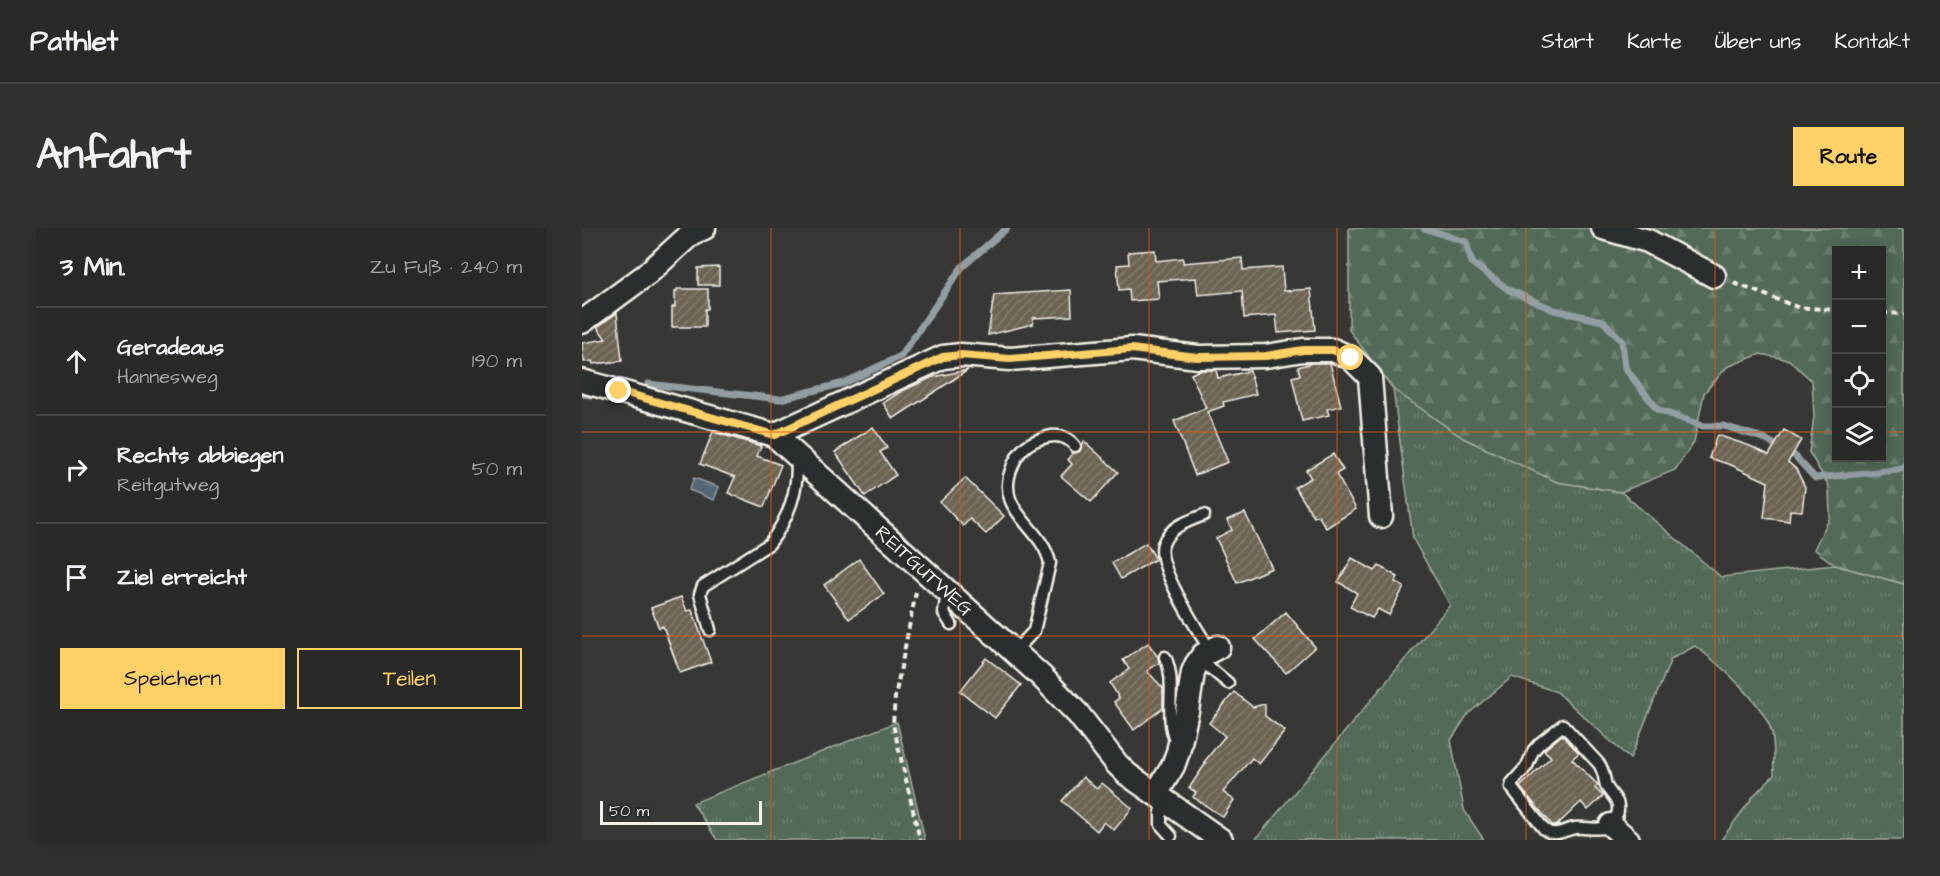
<!DOCTYPE html>
<html lang="de">
<head>
<meta charset="utf-8">
<style>
	:root { --surface:#292a28; --page:#313230; --text:#f1f3f6; --muted:#a5a7a8; --line:#454645; --accent:#ffd166 }
	body { margin:0; font-family:"Architects Daughter",sans-serif; background:var(--page); color:var(--text) }
	.controls { position:absolute; right:18px; top:18px; display:grid; overflow:hidden; border-radius:0px; box-shadow:0 3px 15px #0003 }
	.controls button { width:54px; height:54px; display:grid; place-items:center; padding:0; border:0; border-bottom:2px solid var(--line); background:var(--surface); color:var(--text); font:30px sans-serif }
	.scale { position:absolute; left:18px; bottom:15px; width:162px; box-sizing:border-box; padding-left:6px; border:3px solid #f4f1e8; border-top:0; font-size:16px; line-height:21px; white-space:nowrap; color:#f4f1e8; -webkit-text-stroke:4px #2a2d2e; paint-order:stroke }
	.stop { position:absolute; width:18px; height:18px; margin:-14px; border:4px solid #ffd166; border-radius:50%; background:#fff }
	.stop.end { background:#ffd166; border-color:#fff; box-shadow:0 2px 6px #0008 }
	.list { margin:0; padding:0; list-style:none }
	h2 { display:flex; justify-content:space-between; align-items:center; height:78px; margin:0; padding:0 24px; font-size:26px }
	h2 small { font-size:20px; font-weight:400; color:var(--muted) }
	.list li { display:grid; grid-template-columns:39px 1fr auto; gap:18px; align-items:center; box-sizing:border-box; height:108px; padding:0 24px; border-top:2px solid var(--line) }
	.list b { display:block; font-size:22px; white-space:nowrap }
	.list p { margin:0; font-size:20px; white-space:nowrap; color:var(--muted) }
	.list em { font-size:20px; font-style:normal; color:var(--muted) }
	.actions { display:flex; gap:12px; padding:18px 24px }
	.actions a { flex:1; padding:14px 0; border:2px solid var(--accent); border-radius:0px; text-align:center; font-size:21px; color:var(--accent) }
	.actions .main { background:var(--accent); color:#111 }
	.icon { flex:none; width:33px; height:33px; fill:none; stroke:currentColor; stroke-width:2; stroke-linecap:round; stroke-linejoin:round }
	.map { position:relative; flex:none; width:1322px; height:612px; overflow:hidden; border-radius:0px }
	header { display:flex; align-items:center; gap:36px; box-sizing:border-box; height:84px; padding:0 30px; background:var(--surface); border-bottom:2px solid var(--line) }
	header strong { font-size:28px }
	nav { display:flex; gap:33px; margin-inline-start:auto; font-size:21px }
	.intro { display:flex; align-items:center; justify-content:space-between; box-sizing:border-box; height:144px; padding:0 36px }
	h1 { margin:0; font-size:42px }
	.button { padding:15px 27px; border-radius:0px; background:var(--accent); color:#111; font-size:21px; font-weight:700 }
	main { display:flex; gap:36px; padding:0 36px }
	aside { flex:1; background:var(--surface); border-radius:0px; box-shadow:0 3px 15px #0003 }
	.map>svg:first-child { display:block }
	.grass { fill:url(#grass-tufts); stroke:#a3aea0; stroke-width:1.5 }
	.forest { fill:url(#forest-firs); stroke:#a3aea0; stroke-width:1.5; fill-rule:evenodd }
	.water { fill:url(#water-ripples); stroke:#939ea3; stroke-width:1.5 }
	.lines { fill:none; stroke-linecap:round; stroke-linejoin:round }
	.stream { stroke:#939ea3; stroke-width:7 }
	.building { fill:url(#building-hatch); stroke:#f4f1e8; stroke-width:1.5 }
	.service-casing { stroke:#f4f1e8; stroke-width:15 }
	.minor-casing { stroke:#f4f1e8; stroke-width:27 }
	.path { stroke:#f4f1e8; stroke-width:4; stroke-dasharray:6 4.5; stroke-linecap:butt }
	.service { stroke:#2a2d2e; stroke-width:10 }
	.minor { stroke:#2a2d2e; stroke-width:22 }
	.route { stroke:#ffd166; stroke-width:8 }
	.grid { fill:none; stroke:#e8590c; stroke-width:1.5; stroke-opacity:0.55 }
	.labels { text-anchor:middle; dominant-baseline:central; stroke-width:5; stroke-linejoin:round; paint-order:stroke }
	.street-label { font-size:20px; fill:#f4f1e8; stroke:#2a2d2e }
</style>
</head>
<body>
<header>
<strong>Pathlet</strong>
<nav><a>Start</a><a>Karte</a><a>Über uns</a><a>Kontakt</a></nav>
</header>
<div class="intro"><h1>Anfahrt</h1><a class="button">Route</a></div>
<main>
<aside>
<h2>3 Min.<small>Zu Fuß · 240 m</small></h2>
<ul class="list">
<li><svg class="icon" aria-label="ahead" viewBox="0 0 24 24"><path d="M12 20V5M6 11l6-6 6 6"/></svg><div><b>Geradeaus</b><p>Hannesweg</p></div><em>190 m</em></li>
<li><svg class="icon" aria-label="right" viewBox="0 0 24 24"><path d="M7 20v-9h11M14 6l5 5-5 5"/></svg><div><b>Rechts abbiegen</b><p>Reitgutweg</p></div><em>50 m</em></li>
<li><svg class="icon" aria-label="arrive" viewBox="0 0 24 24"><path d="M6 21V4h12l-3 4 3 4H6"/></svg><div><b>Ziel erreicht</b></div></li>
</ul>
<div class="actions"><a class="main">Speichern</a><a>Teilen</a></div>
</aside>
<div class="map">
<svg width="1322" height="612" viewBox="0 0 1322 612">
	<defs>
		<pattern id="grass-tufts" width="24" height="20" patternUnits="userSpaceOnUse" patternTransform="scale(1.5)"><rect width="24" height="20" fill="#526a58"/><path d="M3 7l-1-3M5 7V3M7 7l1-3M15 17l-1-3M17 17v-4M19 17l1-3" fill="none" stroke="#6c8070"/></pattern>
		<pattern id="forest-firs" width="22" height="20" patternUnits="userSpaceOnUse" patternTransform="scale(1.5)"><rect width="22" height="20" fill="#526a58"/><path d="M5 1l3.5 6h-7zM16 11l3.5 6h-7z" fill="#6c8070"/></pattern>
		<pattern id="water-ripples" width="26" height="14" patternUnits="userSpaceOnUse" patternTransform="scale(1.5)"><rect width="26" height="14" fill="#526675"/><path d="M2 4q2-2 4 0t4 0M15 11q2-2 4 0t4 0" fill="none" stroke="#6c7c89"/></pattern>
		<pattern id="building-hatch" width="6" height="6" patternUnits="userSpaceOnUse" patternTransform="scale(1.5)"><rect width="6" height="6" fill="#6c6353"/><path d="M-1 1l2-2M0 6l6-6M5 7l2-2" fill="none" stroke="#827a6c"/></pattern>
	</defs>
	<rect width="100%" height="100%" fill="#373835"/>
	<filter id="ink" filterUnits="userSpaceOnUse"><feTurbulence type="fractalNoise" baseFrequency=".0167" numOctaves="2"/><feDisplacementMap in="SourceGraphic" scale="12" xChannelSelector="R" yChannelSelector="G"/><feConvolveMatrix kernelMatrix="1 2 1 2 8 2 1 2 1" color-interpolation-filters="sRGB"/></filter>
	<g filter="url(#ink)">
		<g class="grass">
			<path d="M 811,161 L 881,210 L 975,254 L 1039,264 L 1139,349 L 1253,337 L 1322,356 L 1322,612 L 1139,612 L 1173,566 L 1192,547 C 1191,534 1193,518 1190,505 C 1183,476 1137,436 1113,418 L 1089,431 L 1048,531 L 975,464 L 930,449 L 886,486 L 869,512 L 882,582 L 902,612 L 673,612 L 868,377 L 831,311 Z"/>
			<path d="M 315,494 L 343,612 L 135,612 L 111,575 Z"/>
		</g>
		<path class="forest" d="M 767,0 L 1322,0 L 1322,356 L 1253,337 L 1232,321 L 1248,289 L 1247,258 L 1227,224 L 1232,188 L 1230,153 L 1207,132 L 1178,126 L 1145,139 L 1122,165 L 1112,214 L 1093,242 L 1039,264 L 975,254 L 881,210 L 811,161 L 767,102 ZM 1254,22 L 1300,22 L 1300,230 L 1254,230 Z"/>
		<path class="water" d="M 112,250 L 137,259 L 132,272 L 107,262 Z"/>
		<g class="lines">
			<g class="stream">
				<path d="M 842,0 L 884,14 L 890,35 L 927,62 L 972,82 L 1021,93 L 1040,113 L 1043,140 L 1076,182 L 1121,198 L 1142,198 L 1181,210 L 1213,228 L 1233,250 L 1315,242 L 1322,240"/>
				<path d="M 66,156 L 198,171 L 262,155 L 319,128 L 380,39 L 425,0"/>
				<path d="M 0,166 L 8,167"/>
			</g>
		</g>
		<g class="building">
			<path d="M 573,22 L 574,33 L 601,30 L 601,35 L 660,30 L 661,42 L 700,39 L 702,63 L 729,61 L 733,102 L 696,105 L 694,87 L 662,90 L 660,63 L 616,67 L 614,50 L 575,53 L 577,71 L 548,73 L 547,61 L 537,62 L 535,37 L 547,36 L 546,24 Z"/>
			<path d="M 137,39 L 137,57 L 116,57 L 116,40 Z"/>
			<path d="M 95,61 L 126,61 L 126,81 L 123,81 L 123,99 L 90,99 L 90,79 L 93,79 L 93,63 L 95,63 Z"/>
			<path d="M 489,62 L 490,88 L 451,90 L 451,96 L 406,107 L 412,67 Z"/>
			<path d="M 35,85 L 40,133 L 11,136 L 10,133 L 2,134 L 0,115 L 24,111 L 15,99 Z"/>
			<path d="M 730,135 L 748,135 L 759,178 L 745,181 L 747,187 L 720,193 L 710,149 L 718,147 L 716,139 Z"/>
			<path d="M 386,142 L 311,191 L 301,175 L 320,163 L 351,149 Z"/>
			<path d="M 618,142 L 634,142 L 636,150 L 668,143 L 674,166 L 641,174 L 642,178 L 625,184 L 646,234 L 613,247 L 592,193 L 624,180 L 609,146 Z"/>
			<path d="M 291,199 L 305,220 L 298,224 L 314,247 L 283,268 L 253,224 Z"/>
			<path d="M 1202,202 L 1219,212 L 1206,234 L 1214,241 L 1223,259 L 1220,283 L 1208,282 L 1207,293 L 1182,290 L 1186,254 L 1149,237 L 1127,230 L 1135,207 L 1168,218 L 1187,227 Z"/>
			<path d="M 131,204 L 179,218 L 175,228 L 199,237 L 182,279 L 146,265 L 153,249 L 118,236 Z"/>
			<path d="M 502,213 L 536,244 L 509,274 L 479,248 L 490,236 L 486,232 L 491,225 L 498,223 Z"/>
			<path d="M 751,226 L 761,242 L 754,246 L 774,281 L 744,300 L 736,287 L 732,289 L 713,259 L 729,250 L 724,242 Z"/>
			<path d="M 383,250 L 422,288 L 404,306 L 388,291 L 381,298 L 358,274 Z"/>
			<path d="M 663,285 L 690,340 L 655,355 L 634,310 L 650,302 L 645,292 Z"/>
			<path d="M 564,315 L 574,331 L 539,351 L 530,335 Z"/>
			<path d="M 770,330 L 793,343 L 797,338 L 816,349 L 813,354 L 822,359 L 807,387 L 796,381 L 790,390 L 768,379 L 775,365 L 756,354 Z"/>
			<path d="M 277,331 L 302,366 L 267,391 L 242,357 Z"/>
			<path d="M 99,369 L 105,383 L 110,382 L 129,434 L 98,445 L 81,398 L 77,400 L 69,380 Z"/>
			<path d="M 704,384 L 733,419 L 704,445 L 673,411 Z"/>
			<path d="M 566,415 L 576,429 L 577,435 L 565,443 L 581,460 L 581,480 L 552,502 L 532,474 L 537,470 L 528,455 L 547,441 L 541,432 Z"/>
			<path d="M 404,430 L 439,457 L 413,490 L 378,463 Z"/>
			<path d="M 652,464 L 671,479 L 683,476 L 683,488 L 703,503 L 677,536 L 670,530 L 641,564 L 652,572 L 641,589 L 611,569 L 614,564 L 607,560 L 624,535 L 622,534 L 643,508 L 627,495 Z"/>
			<path d="M 980,507 L 997,525 L 990,531 L 1016,557 L 1013,560 L 1021,568 L 1006,582 L 999,574 L 975,597 L 971,598 L 938,559 L 969,529 L 962,522 Z"/>
			<path d="M 501,549 L 515,561 L 520,555 L 550,580 L 532,602 L 522,594 L 515,603 L 480,573 Z"/>
		</g>
		<g class="lines">
			<g class="service-casing">
				<g id="service">
					<path d="M 622,287 C 606,293 587,299 581,316 C 573,336 616,403 628,422"/>
					<path d="M 365,364 L 362,385 L 369,396"/>
					<path d="M 128,402 L 118,366 L 121,358 L 187,316 C 206,292 218,260 214,229"/>
					<path d="M 432,424 L 452,403 L 468,335 C 460,297 410,283 431,237 C 438,220 448,213 465,209 C 477,206 486,209 493,218"/>
					<path d="M 583,429 C 596,456 581,487 594,514"/>
					<path d="M 617,431 L 646,455"/>
					<path d="M 981,497 L 1017,536 C 1022,543 1022,550 1024,558 C 1027,564 1032,568 1035,574 C 1039,584 1032,597 1021,600 C 1012,602 1002,599 993,600 C 981,602 973,610 962,601 L 929,559 L 930,555 L 945,538 L 951,523 L 957,516 Z"/>
					<path d="M 585,574 L 579,584 L 579,597 L 589,608"/>
				</g>
			</g>
			<g class="minor-casing">
				<g id="minor">
					<path d="M 1021,0 L 1066,13 L 1132,48"/>
					<path d="M 0,94 L 65,46 L 110,5 L 122,0"/>
					<path d="M 0,153 L 192,207 L 459,448 L 496,486 L 535,536 L 545,546 L 639,612"/>
					<path d="M 192,207 L 361,129 L 379,127 L 428,131 L 550,121 L 616,129 L 684,128 L 721,122 L 751,122 L 769,130 L 788,149 L 799,288"/>
					<path d="M 574,566 L 591,538 L 596,524 L 605,483 L 611,444 L 614,437 L 621,427 L 636,419"/>
					<path d="M 1029,597 L 1046,612"/>
				</g>
			</g>
			<g class="path">
				<path d="M 1152,55 L 1215,79 L 1254,82"/>
				<path d="M 1300,85 L 1322,86"/>
				<path d="M 334,364 L 313,469 L 311,496 L 338,612"/>
			</g>
			<use href="#service" class="service"/>
			<use href="#minor" class="minor"/>
		</g>
	</g>
	<g class="lines" filter="url(#ink)">
		<path class="route" d="M 37,163 L 192,207 L 361,129 L 379,127 L 428,131 L 549,121 L 615,129 L 684,128 L 721,122 L 751,122 L 769,130"/>
	</g>
	<path class="grid" d="M 189,0 L 189,612M 378,0 L 378,612M 567,0 L 567,612M 755,0 L 755,612M 944,0 L 944,612M 1133,0 L 1133,612M 0,204 L 1254,204M 1300,204 L 1322,204M 0,408 L 1322,408"/>
	<g class="labels">
		<g class="street-label">
			<text transform="translate(342 343) rotate(42)">REITGUTWEG</text>
		</g>
	</g>
</svg>
<div class="controls">
<button>+</button>
<button>−</button>
<button><svg class="icon" aria-label="locate" viewBox="0 0 24 24"><circle cx="12" cy="12" r="6"/><path d="M12 2v4M12 18v4M2 12h4M18 12h4"/></svg></button>
<button><svg class="icon" aria-label="layers" viewBox="0 0 24 24"><path d="M12 4l9 5-9 5-9-5zM3 14l9 5 9-5"/></svg></button>
</div>
<div class="scale">50 m</div>
<div class="stop" style="left:769px;top:130px"></div>
<div class="stop end" style="left:37px;top:163px"></div>
</div>
</main>
</body>
</html>
